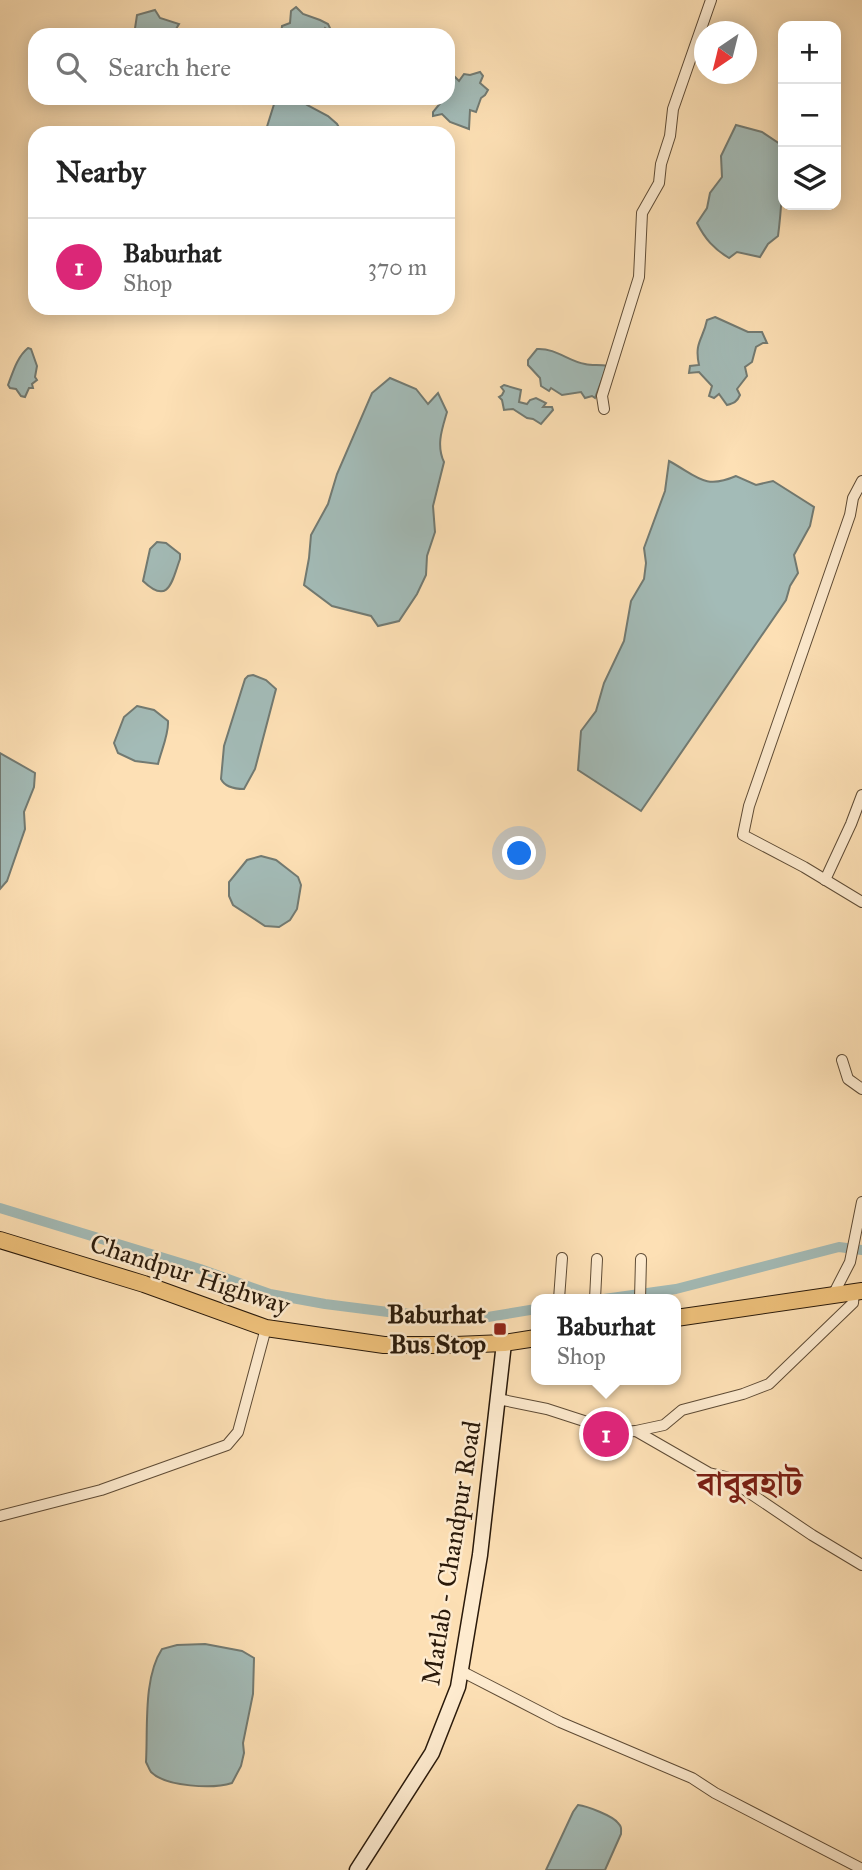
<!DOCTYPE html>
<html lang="en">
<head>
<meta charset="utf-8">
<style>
	:root { --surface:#fff; --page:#f6f6f6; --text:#222; --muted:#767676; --line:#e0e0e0; --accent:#db2777 }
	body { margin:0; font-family:"IM FELL Great Primer","Noto Serif Bengali",serif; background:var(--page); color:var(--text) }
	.controls { position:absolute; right:21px; top:21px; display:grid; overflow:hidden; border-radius:14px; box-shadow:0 4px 18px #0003 }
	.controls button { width:63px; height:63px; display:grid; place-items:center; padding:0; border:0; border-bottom:2px solid var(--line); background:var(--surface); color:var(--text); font:35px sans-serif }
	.compass { position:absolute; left:694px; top:21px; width:63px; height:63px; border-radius:50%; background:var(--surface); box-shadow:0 4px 18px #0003; rotate:215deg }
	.you { position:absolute; left:520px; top:854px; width:24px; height:24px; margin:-18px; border:5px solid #fff; border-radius:50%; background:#1a73e8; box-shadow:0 0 0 10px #1a73e833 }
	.badge { display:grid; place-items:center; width:46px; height:46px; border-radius:50%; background:var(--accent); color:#fff; font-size:23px; font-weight:700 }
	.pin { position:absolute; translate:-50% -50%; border:4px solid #fff; box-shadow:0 2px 7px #0006 }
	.popup { position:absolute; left:531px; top:1294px; width:150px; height:91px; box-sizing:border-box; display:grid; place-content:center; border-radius:14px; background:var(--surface); filter:drop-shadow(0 2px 5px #0005); font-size:23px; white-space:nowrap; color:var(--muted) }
	.popup b { font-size:26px; color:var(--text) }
	.popup::after { content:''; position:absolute; left:50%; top:100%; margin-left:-14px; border:14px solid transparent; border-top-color:var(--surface) }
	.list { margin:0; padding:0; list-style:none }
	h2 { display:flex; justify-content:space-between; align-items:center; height:91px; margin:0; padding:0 28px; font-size:30px }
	h2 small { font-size:23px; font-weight:400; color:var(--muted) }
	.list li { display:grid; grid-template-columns:46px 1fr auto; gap:21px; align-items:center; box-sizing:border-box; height:98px; padding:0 28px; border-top:2px solid var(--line) }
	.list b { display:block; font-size:26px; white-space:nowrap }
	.list p { margin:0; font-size:23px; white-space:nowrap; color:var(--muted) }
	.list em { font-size:23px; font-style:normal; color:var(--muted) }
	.icon { flex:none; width:38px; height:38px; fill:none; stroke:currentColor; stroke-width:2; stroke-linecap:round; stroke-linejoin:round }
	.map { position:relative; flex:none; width:862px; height:1870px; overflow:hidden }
	.search { position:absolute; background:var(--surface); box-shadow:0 4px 18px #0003; left:28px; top:28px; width:427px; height:77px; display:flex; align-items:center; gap:18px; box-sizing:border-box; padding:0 24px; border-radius:21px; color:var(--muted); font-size:26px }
	.panel { position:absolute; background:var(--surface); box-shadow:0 4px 18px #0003; left:28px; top:126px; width:427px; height:189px; border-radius:21px }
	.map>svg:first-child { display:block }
	.water { fill:#a3bbb7; stroke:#727a72; stroke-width:2 }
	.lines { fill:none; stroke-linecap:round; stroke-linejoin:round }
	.canal { stroke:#a3bbb7; stroke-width:10 }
	.minor-casing { stroke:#5e4b35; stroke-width:12 }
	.secondary-casing { stroke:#29190a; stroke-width:17 }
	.primary-casing { stroke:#29190a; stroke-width:18 }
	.minor { stroke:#feebcf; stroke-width:10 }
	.secondary { stroke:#feebcf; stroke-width:14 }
	.primary { stroke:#eec07a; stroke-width:16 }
	.poi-dot { fill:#8f2418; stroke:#feebcf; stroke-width:2.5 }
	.labels { text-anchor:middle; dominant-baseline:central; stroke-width:5; stroke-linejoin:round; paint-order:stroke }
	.street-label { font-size:26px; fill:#29190a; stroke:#feebcf }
	.poi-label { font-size:26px; font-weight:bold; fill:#29190a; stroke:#feebcf; text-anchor:end }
	.district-label { font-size:33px; font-weight:bold; fill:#7a1f14; stroke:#feebcf }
</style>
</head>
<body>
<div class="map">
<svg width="862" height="1870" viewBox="0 0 862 1870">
	<rect width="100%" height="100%" fill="#fde0b5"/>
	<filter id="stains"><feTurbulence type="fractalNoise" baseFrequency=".00286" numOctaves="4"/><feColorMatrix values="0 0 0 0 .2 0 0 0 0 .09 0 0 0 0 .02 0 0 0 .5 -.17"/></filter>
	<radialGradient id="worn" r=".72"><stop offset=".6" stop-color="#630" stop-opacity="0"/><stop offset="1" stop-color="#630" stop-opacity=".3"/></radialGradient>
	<g class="water">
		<path d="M 296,7 L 303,14 L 320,20 L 328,24 L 330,28 L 329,31 L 325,28 L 323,31 L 326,35 L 281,35 L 282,26 L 290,23 L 291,11 Z"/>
		<path d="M 155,10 L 160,18 L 179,24 L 173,34 L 134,35 L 137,15 Z"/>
		<path d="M 448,70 L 459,81 L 464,74 L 470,75 L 480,72 L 483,76 L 480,83 L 488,90 L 485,95 L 481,98 L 476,112 L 470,110 L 469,129 L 450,122 L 442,114 L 433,116 L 433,112 L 442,101 L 441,98 L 448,98 Z"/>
		<path d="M 276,98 L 298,98 L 307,105 L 328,116 L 337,124 L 342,133 L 265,133 Z"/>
		<path d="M 736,125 L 762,132 L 783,146 C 783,176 782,206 778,236 L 768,244 L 760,257 L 737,252 L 729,258 C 714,249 705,239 697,223 L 707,208 L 710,193 L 722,177 L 721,156 Z"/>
		<path d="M 715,317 L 748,332 L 762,332 L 767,343 L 763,343 L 756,347 L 752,362 L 745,367 L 747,376 L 737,389 L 740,395 C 737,402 734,403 727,405 L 719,394 L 714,398 L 709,396 L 712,386 L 699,372 L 689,373 L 690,366 L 699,365 C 694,342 703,340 707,320 Z"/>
		<path d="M 28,348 L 31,349 L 37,366 L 35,377 L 37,380 L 32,384 L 33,388 L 29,388 L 25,397 L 21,396 L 16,389 L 10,388 L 8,385 C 13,372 17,357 28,348 Z"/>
		<path d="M 537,349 C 556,348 568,361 585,364 C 593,366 600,364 607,366 L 595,398 L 592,396 L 585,398 L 581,392 L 562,395 L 551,388 L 549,391 L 541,386 L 540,378 L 528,365 L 528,360 Z"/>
		<path d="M 390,378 L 416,389 L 428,404 L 438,393 L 447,412 C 442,429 436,445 444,462 L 433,506 L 435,532 L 427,556 L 426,575 L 417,594 L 399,621 L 378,626 L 371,616 L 332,606 L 304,585 L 309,558 L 311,535 L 328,504 L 337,474 L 372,393 Z"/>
		<path d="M 504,385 L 521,390 L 519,402 L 527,404 L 530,400 L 536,398 L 546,403 L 543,407 L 552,407 L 553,410 L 541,424 L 533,419 L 527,418 L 513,409 L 504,410 L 502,400 L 499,397 L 502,395 L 504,391 L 501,387 Z"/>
		<path d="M 669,461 C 697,476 704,490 736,476 L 756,485 L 773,481 L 814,507 L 810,526 L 794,555 L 798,573 L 790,586 L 786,600 L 641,811 L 578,770 L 581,731 L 596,711 L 604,683 L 624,641 L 631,601 L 644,579 L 646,563 L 644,548 L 665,491 Z"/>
		<path d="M 157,542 L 166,543 L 180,554 L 180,559 C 172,581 169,606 143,581 L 150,549 Z"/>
		<path d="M 253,675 L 266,680 L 276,689 L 255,769 L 244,789 C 235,789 225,787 221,779 L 224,746 L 245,679 L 248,676 Z"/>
		<path d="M 137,706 L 154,710 L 168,721 C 169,734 161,751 158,764 L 135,761 L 118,753 L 114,743 L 124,717 Z"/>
		<path d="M 0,753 L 35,773 L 34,787 L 24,812 L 25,829 L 7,881 L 0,889 Z"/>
		<path d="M 261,856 L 276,860 L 298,877 L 301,885 L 297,909 L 290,920 L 279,927 L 265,926 L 233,905 L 229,896 L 229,882 L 247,860 Z"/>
		<path d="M 205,1644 L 242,1651 L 254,1658 L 253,1694 L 243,1743 L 244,1753 L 241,1766 L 232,1783 C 213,1789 166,1787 151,1772 C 149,1769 148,1766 146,1762 C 148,1728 143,1678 162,1649 L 177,1645 Z"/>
		<path d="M 578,1805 C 587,1806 613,1816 618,1823 C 622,1827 621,1829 621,1834 L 605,1870 L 546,1870 L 573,1812 Z"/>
	</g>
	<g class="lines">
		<g class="canal">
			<path d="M 0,1208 L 200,1269 L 270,1294 L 325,1304 L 396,1313 L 488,1317 L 536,1309"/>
			<path d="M 604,1299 L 676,1289 L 839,1247 L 862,1250"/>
		</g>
		<g class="minor-casing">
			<g id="minor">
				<path d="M 604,409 L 602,396 L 639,277 L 642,213 L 659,183 L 661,164 L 670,136 L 673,109 L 711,0"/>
				<path d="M 862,481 L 853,498 L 850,515 L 749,806 L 743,835 L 804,867 L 862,902"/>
				<path d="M 825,880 L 851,824 L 862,795"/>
				<path d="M 842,1060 L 848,1079 L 862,1089"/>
				<path d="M 833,1295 L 850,1262 L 862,1202"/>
				<path d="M 559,1299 L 562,1258"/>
				<path d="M 595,1299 L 597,1259"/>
				<path d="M 640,1299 L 641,1259"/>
				<path d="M 498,1399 L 547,1409 L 618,1432 L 636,1431 L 664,1425 L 682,1410 L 743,1394 L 769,1384 L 853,1303 L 854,1292"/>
				<path d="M 636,1431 L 709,1473 L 726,1477 L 812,1535 L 862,1565"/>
				<path d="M 0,1516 L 101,1490 L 227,1445 L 238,1432 L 266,1328"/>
				<path d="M 461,1671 L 560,1722 L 692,1778 L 715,1793 L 862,1869"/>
			</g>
		</g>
		<g class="secondary-casing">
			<path id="secondary" d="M 357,1870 L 432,1753 L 458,1687 L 480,1555 L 504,1343"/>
		</g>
		<g class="primary-casing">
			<g id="primary">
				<path d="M 0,1240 L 144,1284 L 266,1328 L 384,1345 L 455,1345 L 504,1343 L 536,1338"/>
				<path d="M 676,1318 L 862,1291"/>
			</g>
		</g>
		<use href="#minor" class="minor"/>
		<use href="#secondary" class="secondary"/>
		<use href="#primary" class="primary"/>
	</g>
	<rect class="poi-dot" x="493" y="1322" width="14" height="14" rx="3.5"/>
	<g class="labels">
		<g class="street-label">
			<text transform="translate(190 1274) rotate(18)">Chandpur Highway</text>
			<text transform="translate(451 1553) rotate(-81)">Matlab - Chandpur Road</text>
		</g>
		<g class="poi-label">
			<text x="486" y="1314">Baburhat<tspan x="486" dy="30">Bus Stop</tspan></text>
		</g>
		<g class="district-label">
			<text x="750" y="1484">বাবুরহাট</text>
		</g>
	</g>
	<rect width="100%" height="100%" filter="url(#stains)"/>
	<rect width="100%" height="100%" fill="url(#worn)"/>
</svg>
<div class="controls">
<button>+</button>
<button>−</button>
<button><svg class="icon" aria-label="layers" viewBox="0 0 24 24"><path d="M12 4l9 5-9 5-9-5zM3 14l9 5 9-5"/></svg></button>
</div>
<svg class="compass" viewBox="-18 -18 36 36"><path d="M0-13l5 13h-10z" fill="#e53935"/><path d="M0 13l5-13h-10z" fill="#767676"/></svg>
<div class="you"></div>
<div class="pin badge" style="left:606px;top:1434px">1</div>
<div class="popup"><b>Baburhat</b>Shop</div>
<div class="search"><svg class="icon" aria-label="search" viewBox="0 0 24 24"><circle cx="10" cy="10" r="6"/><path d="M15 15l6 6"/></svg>Search here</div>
<section class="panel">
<h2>Nearby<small></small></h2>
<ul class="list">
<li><span class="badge">1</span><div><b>Baburhat</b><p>Shop</p></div><em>370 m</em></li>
</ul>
</section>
</div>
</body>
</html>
